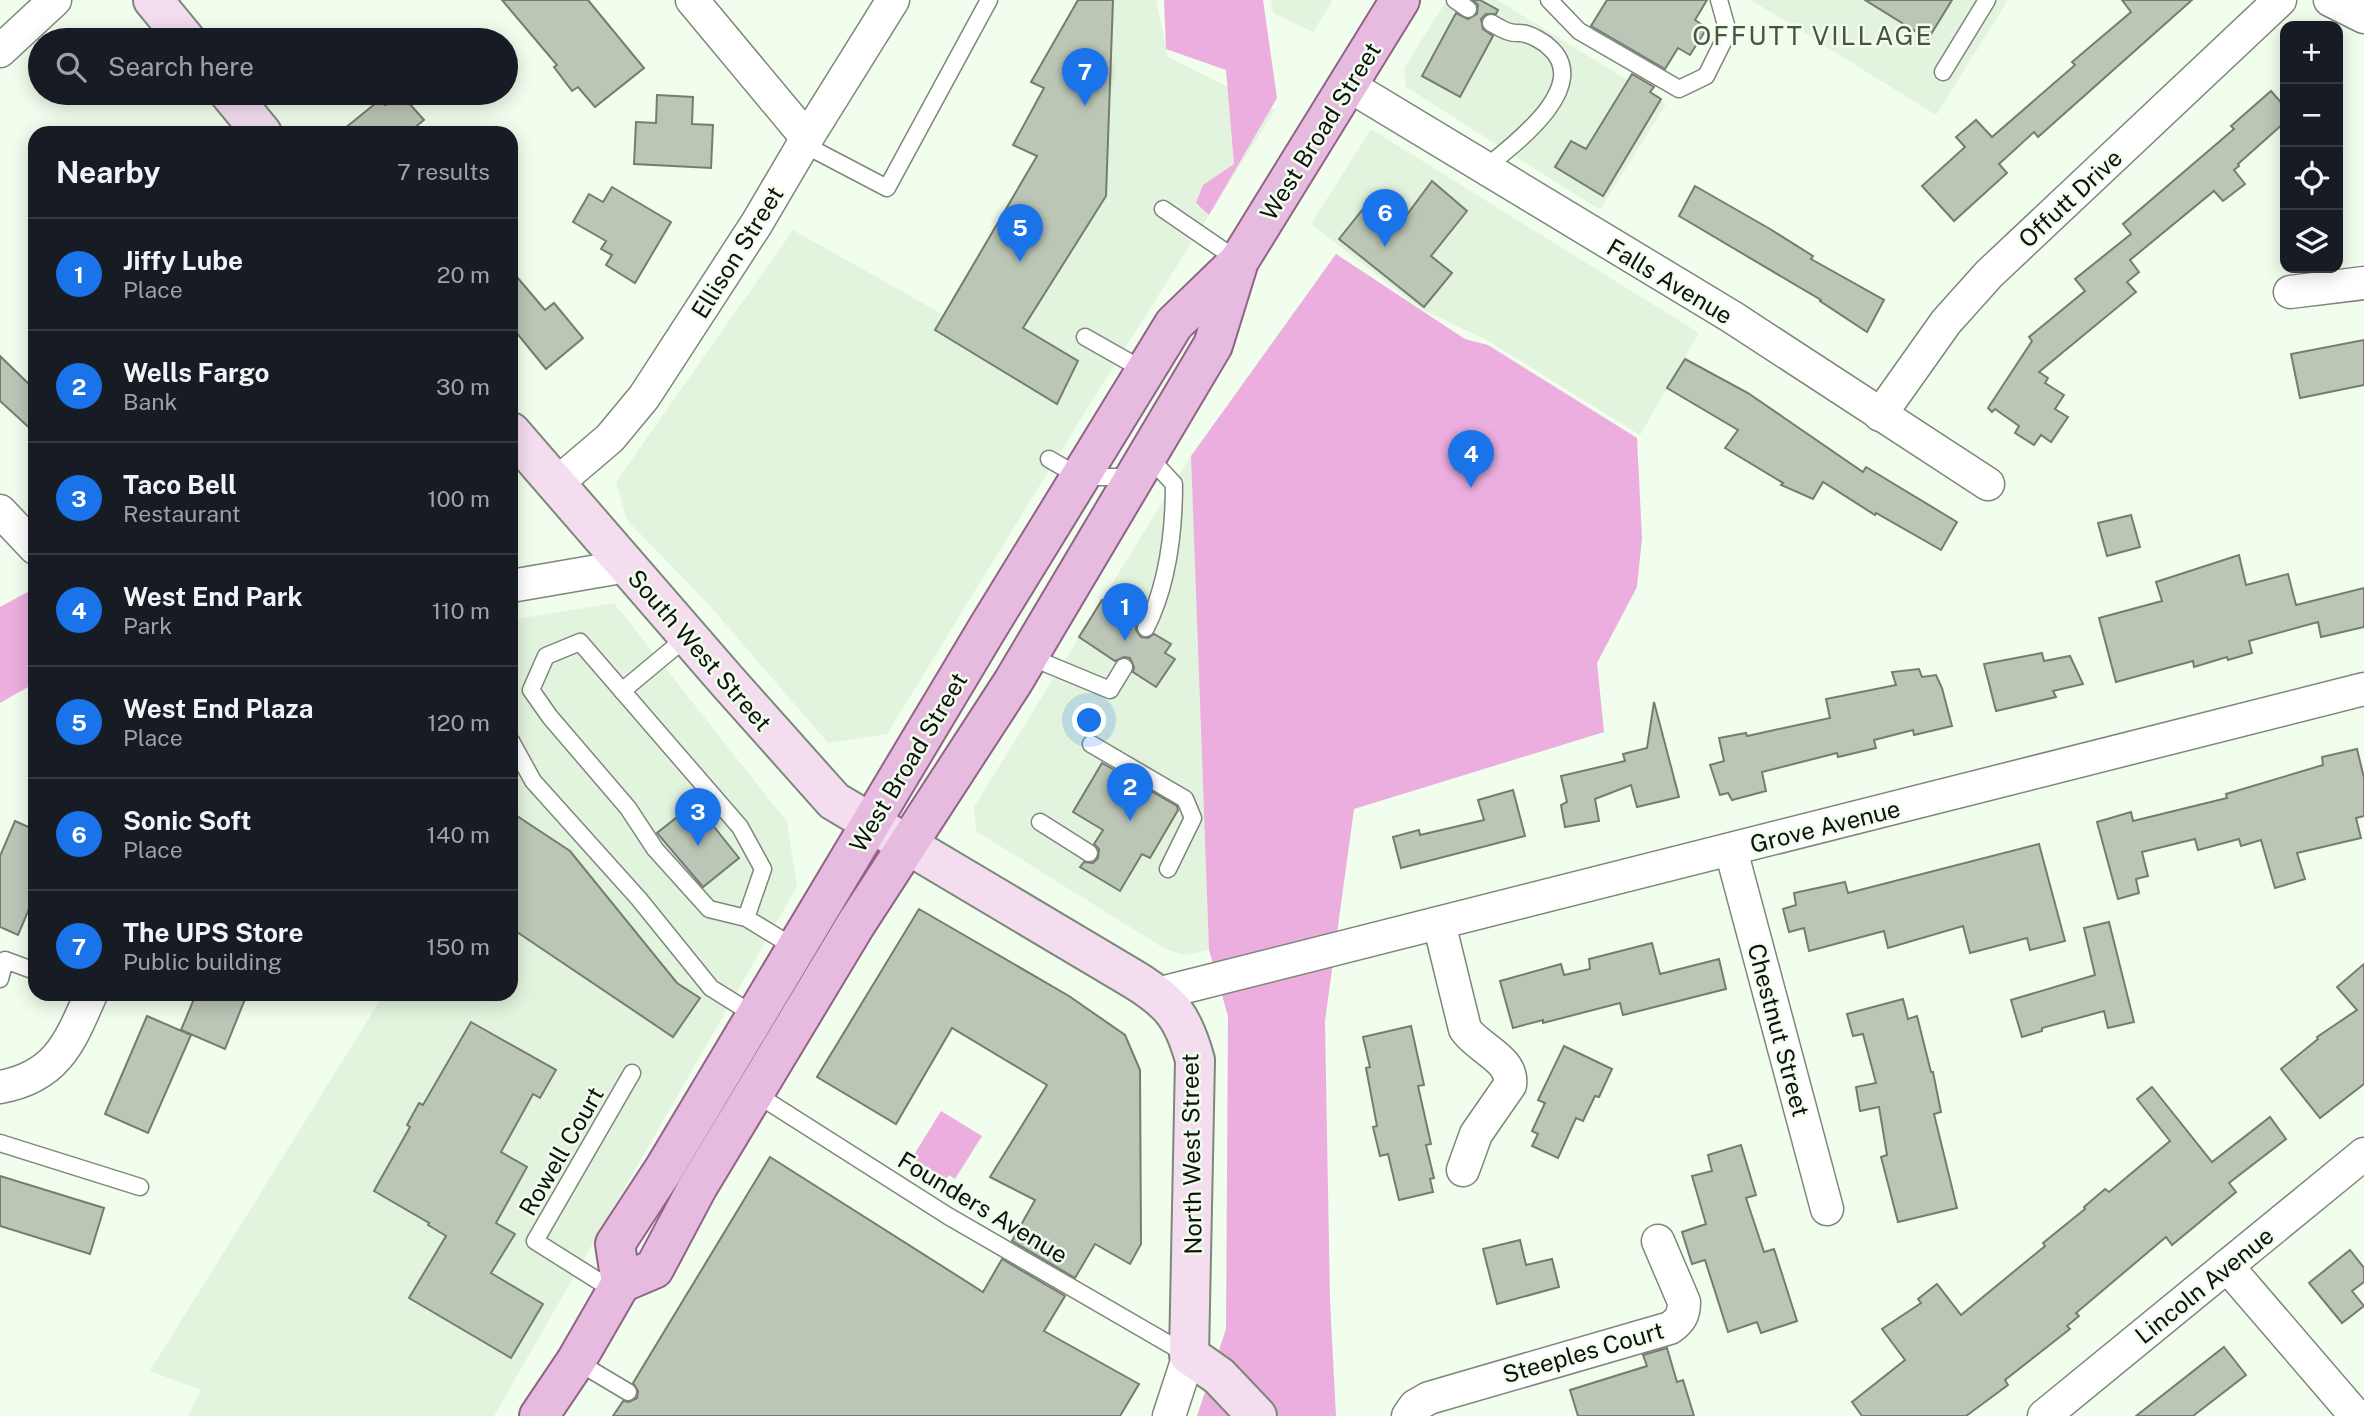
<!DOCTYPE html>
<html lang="en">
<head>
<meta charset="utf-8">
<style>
	:root { --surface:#171b24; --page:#242831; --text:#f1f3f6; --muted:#9ea1a6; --line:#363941; --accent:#1a73e8 }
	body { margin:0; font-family:"Public Sans",sans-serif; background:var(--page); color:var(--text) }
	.controls { position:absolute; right:21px; top:21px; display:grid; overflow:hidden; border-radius:14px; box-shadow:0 4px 18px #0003 }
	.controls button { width:63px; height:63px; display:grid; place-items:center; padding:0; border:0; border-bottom:2px solid var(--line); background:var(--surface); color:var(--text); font:35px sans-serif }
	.you { position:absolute; left:1090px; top:721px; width:24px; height:24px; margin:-18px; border:5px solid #fff; border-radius:50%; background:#1a73e8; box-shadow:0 0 0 10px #1a73e833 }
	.badge { display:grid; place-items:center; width:46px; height:46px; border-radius:50%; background:var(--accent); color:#fff; font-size:23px; font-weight:700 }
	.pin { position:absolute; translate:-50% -58px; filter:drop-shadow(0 2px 4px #0008) }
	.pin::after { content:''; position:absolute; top:37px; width:24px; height:21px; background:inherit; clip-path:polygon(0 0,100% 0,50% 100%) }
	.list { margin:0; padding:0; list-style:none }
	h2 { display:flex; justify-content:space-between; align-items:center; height:91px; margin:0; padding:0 28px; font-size:30px }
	h2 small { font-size:23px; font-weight:400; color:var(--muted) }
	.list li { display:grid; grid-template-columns:46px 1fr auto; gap:21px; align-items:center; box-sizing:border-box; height:112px; padding:0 28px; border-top:2px solid var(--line) }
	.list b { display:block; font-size:26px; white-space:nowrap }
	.list p { margin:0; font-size:23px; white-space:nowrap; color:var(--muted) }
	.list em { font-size:23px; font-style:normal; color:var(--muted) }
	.icon { flex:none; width:38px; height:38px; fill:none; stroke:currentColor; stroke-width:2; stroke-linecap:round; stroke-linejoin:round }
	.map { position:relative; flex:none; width:2364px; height:1416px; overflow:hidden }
	.search { position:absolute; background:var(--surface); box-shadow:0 4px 18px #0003; left:28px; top:28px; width:490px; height:77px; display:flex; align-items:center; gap:18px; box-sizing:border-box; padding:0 24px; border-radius:38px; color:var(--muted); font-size:26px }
	.panel { position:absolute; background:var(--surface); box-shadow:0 4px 18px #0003; left:28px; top:126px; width:490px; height:875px; border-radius:21px }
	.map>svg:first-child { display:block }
	.built { fill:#e3f4de }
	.green { fill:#ebaedf }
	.building { fill:#bbc6b7; stroke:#747e70; stroke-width:2 }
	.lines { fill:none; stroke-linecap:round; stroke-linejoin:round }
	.lane-casing { stroke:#7d877a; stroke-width:19 }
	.street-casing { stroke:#7d877a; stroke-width:35 }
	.secondary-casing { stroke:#7d877a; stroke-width:42 }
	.primary-casing { stroke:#916387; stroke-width:42 }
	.lane { stroke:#fff; stroke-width:16 }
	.street { stroke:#fff; stroke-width:32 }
	.secondary { stroke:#f3ddef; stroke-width:38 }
	.primary { stroke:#e7bbdf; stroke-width:38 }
	.labels { text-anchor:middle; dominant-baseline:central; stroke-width:5; stroke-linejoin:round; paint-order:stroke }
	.street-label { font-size:24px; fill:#0e120d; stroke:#f1fded }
	.neighbourhood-label { font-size:26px; letter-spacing:2px; fill:#4a5347; stroke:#f1fded }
</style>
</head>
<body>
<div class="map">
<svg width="2364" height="1416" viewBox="0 0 2364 1416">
	<rect width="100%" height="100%" fill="#f1fded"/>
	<g class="built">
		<path d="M 1084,0 L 1156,0 L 1168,57 L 1275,110 L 1080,420 L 887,734 L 828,743 L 710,606 L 627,520 L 616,482 L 793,230 L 944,315 L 1037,161 Z"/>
		<path d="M 1271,0 L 1333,0 L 1313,32 L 1273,13 Z"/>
		<path d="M 1447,0 L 1497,0 L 1666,104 L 1601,208 L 1597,208 L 1406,87 L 1404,68 Z"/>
		<path d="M 1751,0 L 2008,0 L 1936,115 Z"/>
		<path d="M 1371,129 L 1699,333 L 1640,435 L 1485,339 L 1421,309 L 1311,224 Z"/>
		<path d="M 1191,456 L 1209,950 L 1184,955 L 1165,949 L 976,831 L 974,807 Z"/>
		<path d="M 614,603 L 787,822 L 797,887 L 494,1416 L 188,1416 L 201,1390 L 150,1371 L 384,994 L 511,994 L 511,620 Z"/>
	</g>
	<g class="green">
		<path d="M 1164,0 L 1263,0 L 1277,98 L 1209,215 L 1196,203 L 1203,185 L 1234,164 L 1226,70 L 1166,49 Z"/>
		<path d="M 1336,254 L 1465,339 L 1488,345 L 1637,438 L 1642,538 L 1637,587 L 1597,663 L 1604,732 L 1354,809 L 1325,1021 L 1330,1301 L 1336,1416 L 1197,1416 L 1226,1329 L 1228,1016 L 1209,950 L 1191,456 Z"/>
		<path d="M 35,588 L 35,683 L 0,703 L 0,607 Z"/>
		<path d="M 941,1111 L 982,1136 L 955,1179 L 949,1175 L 946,1179 L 912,1158 Z"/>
	</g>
	<g class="building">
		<path d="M 502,0 L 588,0 L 644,68 L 595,107 L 578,87 L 572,91 L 554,67 L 557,65 Z"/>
		<path d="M 1078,0 L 1113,0 L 1106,196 L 1023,328 L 1078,361 L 1057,404 L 935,330 L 1037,156 L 1013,145 L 1044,88 L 1031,82 Z"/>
		<path d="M 1473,0 L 1480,0 L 1498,10 L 1496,14 L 1486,14 L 1481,19 L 1483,29 L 1493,36 L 1460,97 L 1422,76 L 1456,13 L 1468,19 L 1477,14 L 1478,5 Z"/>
		<path d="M 1607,0 L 1707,0 L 1695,20 L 1707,28 L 1690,55 L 1678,48 L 1665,69 L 1591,26 Z"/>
		<path d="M 1865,0 L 1952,0 L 1928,39 Z"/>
		<path d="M 2122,0 L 2192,0 L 2038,137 L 2034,132 L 1999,164 L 2007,173 L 1954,221 L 1922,186 L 1965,147 L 1956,137 L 1976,120 L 1992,137 L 2075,65 L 2072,62 L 2131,12 Z"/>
		<path d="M 1632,74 L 1654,87 L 1650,92 L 1661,99 L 1603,196 L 1555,167 L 1571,141 L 1586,149 Z"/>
		<path d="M 2271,91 L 2285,107 L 2285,122 L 2238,164 L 2239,166 L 2234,170 L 2245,184 L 2223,201 L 2214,191 L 2130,260 L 2139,272 L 2127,282 L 2136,292 L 2039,372 L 2048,378 L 2045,383 L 2064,395 L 2055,409 L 2068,417 L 2051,442 L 2041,435 L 2034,445 L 2015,433 L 2019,426 L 1995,409 L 1992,412 L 1988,408 L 2032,341 L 2029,337 L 2085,291 L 2075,279 L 2131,234 L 2123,224 L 2234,129 L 2231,126 Z"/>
		<path d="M 400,93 L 424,120 L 408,133 L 339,133 L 381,99 L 385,105 Z"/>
		<path d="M 657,95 L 693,97 L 692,124 L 713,125 L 711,168 L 634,164 L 636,122 L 656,123 Z"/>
		<path d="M 1432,181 L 1467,211 L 1431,256 L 1452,273 L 1424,307 L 1339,239 L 1367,204 L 1397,228 Z"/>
		<path d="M 1695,186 L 1770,229 L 1813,256 L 1811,259 L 1884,300 L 1867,332 L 1820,301 L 1821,300 L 1679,216 Z"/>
		<path d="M 612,187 L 671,222 L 635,283 L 606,265 L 612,255 L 601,249 L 606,241 L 573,222 L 589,194 L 603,202 Z"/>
		<path d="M 511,270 L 545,310 L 554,303 L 583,338 L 546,369 L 511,326 Z"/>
		<path d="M 2364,340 L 2364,385 L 2300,398 L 2291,354 Z"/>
		<path d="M 0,356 L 35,390 L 35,433 L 0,401 Z"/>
		<path d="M 1685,359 L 1748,393 L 1863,472 L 1866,467 L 1957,522 L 1941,550 L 1876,513 L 1875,515 L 1823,482 L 1813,499 L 1781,485 L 1783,483 L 1725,448 L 1738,430 L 1667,388 Z"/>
		<path d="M 2131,515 L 2140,547 L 2107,556 L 2098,523 Z"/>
		<path d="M 2239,555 L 2246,585 L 2288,574 L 2296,605 L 2364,588 L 2364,627 L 2321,637 L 2318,622 L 2249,641 L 2252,653 L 2228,660 L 2227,657 L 2194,667 L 2193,661 L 2116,682 L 2099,618 L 2162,601 L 2156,582 Z"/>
		<path d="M 1102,600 L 1137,623 L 1136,630 L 1141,637 L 1148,638 L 1154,634 L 1171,644 L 1165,653 L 1175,659 L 1156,687 L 1133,672 L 1134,667 L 1130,658 L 1124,657 L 1115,661 L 1079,637 Z"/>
		<path d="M 2042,653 L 2044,661 L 2070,656 L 2083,684 L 2053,691 L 2056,697 L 1996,711 L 1984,664 Z"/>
		<path d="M 1919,669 L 1922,677 L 1936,675 L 1942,688 L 1952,726 L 1914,735 L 1913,730 L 1874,740 L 1876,748 L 1838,757 L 1837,753 L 1762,772 L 1766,791 L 1732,800 L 1728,793 L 1720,795 L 1710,765 L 1724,761 L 1719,738 L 1746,733 L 1747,736 L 1830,718 L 1826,699 L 1896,685 L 1892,672 Z"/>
		<path d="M 1654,702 L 1679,797 L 1637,807 L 1631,785 L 1595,799 L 1599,821 L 1565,827 L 1561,805 L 1567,802 L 1561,776 L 1625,761 L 1623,754 L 1647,748 Z"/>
		<path d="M 2357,749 L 2364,778 L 2364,816 L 2356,818 L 2361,838 L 2297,853 L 2305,879 L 2275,888 L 2261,840 L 2241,846 L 2239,839 L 2198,850 L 2195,839 L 2142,852 L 2148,876 L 2136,879 L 2139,893 L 2118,899 L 2097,822 L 2131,812 L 2133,821 L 2227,798 L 2226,794 L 2323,765 L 2322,757 Z"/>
		<path d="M 1102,763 L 1177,806 L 1178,810 L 1150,858 L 1142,854 L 1120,891 L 1080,867 L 1084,862 L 1093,863 L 1098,858 L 1099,849 L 1094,844 L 1103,830 L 1073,812 Z"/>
		<path d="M 1513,790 L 1525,836 L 1401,868 L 1393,837 L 1419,830 L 1420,835 L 1484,820 L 1478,800 Z"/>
		<path d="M 695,803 L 739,858 L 703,887 L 657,833 Z"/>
		<path d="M 511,812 L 570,851 L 677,983 L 700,998 L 673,1037 L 511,928 Z"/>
		<path d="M 15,821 L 35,830 L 35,895 L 18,935 L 0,927 L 0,856 Z"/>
		<path d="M 2039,844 L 2065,941 L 2030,950 L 2027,938 L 1970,953 L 1963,926 L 1888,948 L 1884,931 L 1809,951 L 1804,928 L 1789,932 L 1783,909 L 1796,905 L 1794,893 L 1845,882 L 1848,893 Z"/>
		<path d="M 919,909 L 1069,996 L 1125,1035 L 1140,1070 L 1141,1244 L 1130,1264 L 1095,1244 L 1075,1278 L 1012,1241 L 1035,1200 L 990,1177 L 1047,1085 L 952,1028 L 896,1124 L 817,1077 Z"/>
		<path d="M 2109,922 L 2134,1022 L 2108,1028 L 2104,1011 L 2042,1028 L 2042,1031 L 2022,1037 L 2011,1000 L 2095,975 L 2084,928 Z"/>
		<path d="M 1652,943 L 1660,974 L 1719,959 L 1726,989 L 1623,1015 L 1620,1003 L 1543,1023 L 1543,1020 L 1513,1028 L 1500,981 L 1561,964 L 1564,975 L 1590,969 L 1589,959 Z"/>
		<path d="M 2364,964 L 2364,1084 L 2320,1118 L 2281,1069 L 2318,1039 L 2317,1037 L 2357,1010 L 2337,987 Z"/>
		<path d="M 196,994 L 247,994 L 225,1049 L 181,1030 Z"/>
		<path d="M 1903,999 L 1908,1019 L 1917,1016 L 1931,1072 L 1933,1072 L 1941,1112 L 1934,1114 L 1957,1208 L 1898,1222 L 1881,1157 L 1887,1155 L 1879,1107 L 1860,1111 L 1856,1087 L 1876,1083 L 1863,1034 L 1853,1036 L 1847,1014 Z"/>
		<path d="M 147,1016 L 191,1035 L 148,1133 L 105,1114 Z"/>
		<path d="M 471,1022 L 556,1070 L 540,1098 L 533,1094 L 501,1152 L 527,1167 L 496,1223 L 515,1234 L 491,1273 L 543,1304 L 511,1358 L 409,1298 L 446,1236 L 428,1225 L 429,1223 L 374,1191 L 410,1127 L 407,1125 L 419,1103 L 423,1105 Z"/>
		<path d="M 1411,1026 L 1424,1085 L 1418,1086 L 1431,1144 L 1426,1145 L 1434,1178 L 1430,1179 L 1433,1192 L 1399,1200 L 1388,1154 L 1380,1156 L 1373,1127 L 1377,1126 L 1366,1068 L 1370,1067 L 1363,1037 Z"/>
		<path d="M 1564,1046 L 1612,1069 L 1599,1097 L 1595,1096 L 1583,1121 L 1576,1118 L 1558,1158 L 1532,1146 L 1538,1134 L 1532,1131 L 1545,1103 L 1538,1100 Z"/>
		<path d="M 2152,1087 L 2212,1162 L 2270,1117 L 2286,1139 L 2229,1183 L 2236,1192 L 2172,1245 L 2166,1237 L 2076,1313 L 2079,1316 L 2067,1326 L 2070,1329 L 2005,1380 L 2008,1385 L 1966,1416 L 1862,1416 L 1852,1402 L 1905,1360 L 1882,1329 L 1921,1303 L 1918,1299 L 1937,1284 L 1961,1315 L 2045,1246 L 2043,1243 L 2085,1209 L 2084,1207 L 2105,1189 L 2109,1192 L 2170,1141 L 2137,1099 Z"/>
		<path d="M 1741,1145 L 1756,1195 L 1746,1198 L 1764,1252 L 1774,1249 L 1797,1321 L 1761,1333 L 1757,1322 L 1728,1332 L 1705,1260 L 1692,1264 L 1682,1232 L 1706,1224 L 1692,1176 L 1712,1171 L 1708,1155 Z"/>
		<path d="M 770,1157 L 983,1292 L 1002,1259 L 1065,1296 L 1044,1331 L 1139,1384 L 1120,1416 L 613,1416 L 623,1401 L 629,1402 L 637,1398 L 638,1391 L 633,1383 Z"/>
		<path d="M 0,1176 L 104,1208 L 90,1254 L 0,1226 Z"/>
		<path d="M 1520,1240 L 1526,1265 L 1552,1259 L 1559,1287 L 1497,1304 L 1483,1249 Z"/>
		<path d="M 2350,1250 L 2364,1268 L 2364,1282 L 2352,1291 L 2364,1306 L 2342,1323 L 2309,1283 Z"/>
		<path d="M 2224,1347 L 2246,1375 L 2193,1416 L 2136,1416 Z"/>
		<path d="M 1667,1348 L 1677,1382 L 1683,1380 L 1694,1416 L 1578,1416 L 1570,1390 L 1647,1366 L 1643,1355 Z"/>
	</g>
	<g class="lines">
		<g class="lane-casing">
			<g id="lane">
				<path d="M 1455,0 L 1468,9"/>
				<path d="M 1549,0 L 1579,31 L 1679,89 L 1706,76 L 1728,32 L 1719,0"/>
				<path d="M 1943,72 L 1987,0"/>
				<path d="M 803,144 L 887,188 L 989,0"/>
				<path d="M 1485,168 C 1512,146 1594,86 1549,47 C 1544,42 1533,36 1526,34 C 1521,32 1515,34 1510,32 C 1504,31 1497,26 1491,23"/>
				<path d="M 1163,209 L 1239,261"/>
				<path d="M 1085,337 L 1145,371"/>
				<path d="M 1049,459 L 1080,477 L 1132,477"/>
				<path d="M 1146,628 C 1168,584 1174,532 1174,484 L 1147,455"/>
				<path d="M 1028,656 L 1110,690 L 1124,667"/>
				<path d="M 622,691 L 688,636"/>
				<path d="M 511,741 L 533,781 L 639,899 L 711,988 L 756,1016"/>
				<path d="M 1091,744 L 1185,799 L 1193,818 L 1168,869"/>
				<path d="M 1040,822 L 1089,853"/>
				<path d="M 746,918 L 709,909 L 655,849 L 628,808 L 550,717 L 531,690 L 546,656 L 580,642 L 740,827 L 763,869 L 746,918 L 797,949"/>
				<path d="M 0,979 L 5,960 L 35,971"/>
				<path d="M 756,1094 L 948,1216 L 1188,1355"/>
				<path d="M 0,1143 L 140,1187"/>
				<path d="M 616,1292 L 535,1241 L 632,1073"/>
				<path d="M 576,1361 L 628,1392"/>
			</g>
		</g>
		<g class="street-casing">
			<g id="street">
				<path d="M 692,0 L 807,138"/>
				<path d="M 2330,0 L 2364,17"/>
				<path d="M 0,51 L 55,0"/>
				<path d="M 1348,85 L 1732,317 L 1988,484"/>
				<path d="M 2290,292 L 2364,283"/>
				<path d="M 1880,415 L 1946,322 L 1989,274 L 2280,0"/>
				<path d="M 556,484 L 610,438 L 644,397 L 757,223 L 807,138 L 893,0"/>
				<path d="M 0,511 L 35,548"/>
				<path d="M 511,586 L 627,566"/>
				<path d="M 1731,850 L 1827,1209"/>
				<path d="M 1439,923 L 1465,1029 C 1477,1048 1514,1059 1510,1085 L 1476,1134 L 1463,1170"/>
				<path d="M 1157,994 L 2364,689"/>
				<path d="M 0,1087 C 57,1077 70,1042 91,994"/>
				<path d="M 2227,1266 L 2356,1416"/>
				<path d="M 1169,1416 L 1189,1355"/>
				<path d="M 1408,1416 L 1415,1406 L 1429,1398 L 1670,1328 C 1680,1321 1684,1315 1684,1302 L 1658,1241"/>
				<path d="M 2044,1416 L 2364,1154"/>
			</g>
		</g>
		<g class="secondary-casing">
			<g id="secondary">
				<path d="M 153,0 L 186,40"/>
				<path d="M 229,93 L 262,133"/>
				<path d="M 511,432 L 727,681 L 834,801 L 1135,980 C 1172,1003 1183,1017 1195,1060 L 1189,1355 L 1219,1376 L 1257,1416"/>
			</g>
		</g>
		<g class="primary-casing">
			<g id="primary">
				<path d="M 621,1283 L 615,1244 L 664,1169 L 987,629 L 1174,324 L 1236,264"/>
				<path d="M 539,1416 L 576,1361 L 621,1283 L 654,1269 L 697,1188 L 856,924 L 1013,682 L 1213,345 L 1239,261 L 1400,0"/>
			</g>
		</g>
		<use href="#lane" class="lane"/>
		<use href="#street" class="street"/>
		<use href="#secondary" class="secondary"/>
		<use href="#primary" class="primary"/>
	</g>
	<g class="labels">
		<g class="street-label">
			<text transform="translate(1320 131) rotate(-58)">West Broad Street</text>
			<text transform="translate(2070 198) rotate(-43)">Offutt Drive</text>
			<text transform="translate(737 252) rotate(-58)">Ellison Street</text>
			<text transform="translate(1670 281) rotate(31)">Falls Avenue</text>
			<text transform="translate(700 650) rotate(49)">South West Street</text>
			<text transform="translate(908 762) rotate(-59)">West Broad Street</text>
			<text transform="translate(1825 826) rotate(-14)">Grove Avenue</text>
			<text transform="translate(1779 1030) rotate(75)">Chestnut Street</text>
			<text transform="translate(561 1151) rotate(-60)">Rowell Court</text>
			<text transform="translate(1191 1154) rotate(-91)">North West Street</text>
			<text transform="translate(983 1207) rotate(31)">Founders Avenue</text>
			<text transform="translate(2204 1285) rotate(-39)">Lincoln Avenue</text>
			<text transform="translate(1583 1352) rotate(-16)">Steeples Court</text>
		</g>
		<g class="neighbourhood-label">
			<text x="1813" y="35">OFFUTT VILLAGE</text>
		</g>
	</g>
</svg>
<div class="controls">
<button>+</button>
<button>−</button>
<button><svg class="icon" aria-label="locate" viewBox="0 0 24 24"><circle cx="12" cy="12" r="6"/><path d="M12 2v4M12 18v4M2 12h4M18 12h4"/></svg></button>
<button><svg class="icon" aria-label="layers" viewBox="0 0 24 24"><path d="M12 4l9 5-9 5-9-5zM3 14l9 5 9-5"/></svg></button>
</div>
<div class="you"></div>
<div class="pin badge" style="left:1125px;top:641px">1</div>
<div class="pin badge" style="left:1130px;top:821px">2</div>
<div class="pin badge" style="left:698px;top:846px">3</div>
<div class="pin badge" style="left:1471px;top:488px">4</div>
<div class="pin badge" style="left:1020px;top:262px">5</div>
<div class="pin badge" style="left:1385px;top:247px">6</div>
<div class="pin badge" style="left:1085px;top:106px">7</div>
<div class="search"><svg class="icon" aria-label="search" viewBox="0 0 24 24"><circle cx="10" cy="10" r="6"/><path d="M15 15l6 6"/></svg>Search here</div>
<section class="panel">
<h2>Nearby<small>7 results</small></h2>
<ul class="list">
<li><span class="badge">1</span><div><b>Jiffy Lube</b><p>Place</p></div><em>20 m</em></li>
<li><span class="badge">2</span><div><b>Wells Fargo</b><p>Bank</p></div><em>30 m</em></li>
<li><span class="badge">3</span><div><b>Taco Bell</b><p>Restaurant</p></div><em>100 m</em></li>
<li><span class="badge">4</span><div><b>West End Park</b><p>Park</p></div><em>110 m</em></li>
<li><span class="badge">5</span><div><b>West End Plaza</b><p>Place</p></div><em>120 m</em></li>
<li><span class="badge">6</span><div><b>Sonic Soft</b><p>Place</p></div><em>140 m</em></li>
<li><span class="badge">7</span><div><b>The UPS Store</b><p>Public building</p></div><em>150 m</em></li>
</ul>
</section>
</div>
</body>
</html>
